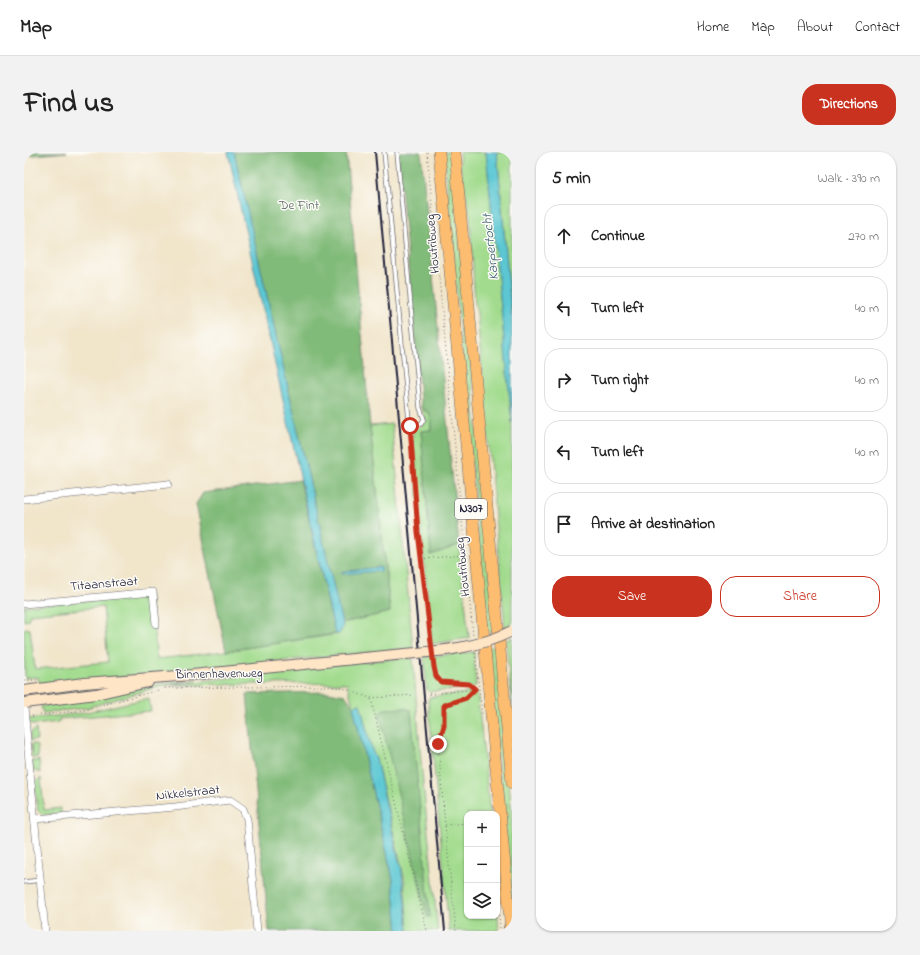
<!DOCTYPE html>
<html lang="en">
<head>
<meta charset="utf-8">
<style>
	:root { --surface:#fff; --page:#f2f2f2; --text:#222; --muted:#767676; --line:#e0e0e0; --accent:#c8321e }
	body { margin:0; font-family:"Indie Flower",sans-serif; background:var(--page); color:var(--text) }
	.controls { position:absolute; right:12px; bottom:12px; display:grid; overflow:hidden; border-radius:8px; box-shadow:0 1px 3px #0004 }
	.controls button { width:36px; height:36px; display:grid; place-items:center; padding:0; border:0; border-bottom:1px solid var(--line); background:var(--surface); color:var(--text); font:20px sans-serif }
	.stop { position:absolute; width:12px; height:12px; margin:-9px; border:3px solid #c8321e; border-radius:50%; background:#fff }
	.stop.end { background:#c8321e; border-color:#fff; box-shadow:0 1px 4px #0008 }
	.list { margin:0; padding:0; list-style:none }
	h2 { display:flex; justify-content:space-between; align-items:center; height:52px; margin:0; padding:0 16px; font-size:17px }
	h2 small { font-size:13px; font-weight:400; color:var(--muted) }
	.list li { display:grid; grid-template-columns:26px 1fr auto; gap:12px; align-items:center; box-sizing:border-box; height:64px; margin:0 8px 8px; padding:0 8px; border:1px solid var(--line); border-radius:16px }
	.list b { display:block; font-size:15px; white-space:nowrap }
	.list em { font-size:13px; font-style:normal; color:var(--muted) }
	.actions { display:flex; gap:8px; padding:12px 16px }
	.actions a { flex:1; padding:9px 0; border:1px solid var(--accent); border-radius:16px; text-align:center; font-size:14px; color:var(--accent) }
	.actions .main { background:var(--accent); color:#fff }
	.icon { flex:none; width:22px; height:22px; fill:none; stroke:currentColor; stroke-width:2; stroke-linecap:round; stroke-linejoin:round }
	.map { position:relative; flex:none; width:488px; height:779px; overflow:hidden; border-radius:16px }
	header { display:flex; align-items:center; gap:24px; box-sizing:border-box; height:56px; padding:0 20px; background:var(--surface); border-bottom:1px solid var(--line) }
	header strong { font-size:19px }
	nav { display:flex; gap:22px; margin-inline-start:auto; font-size:14px }
	.intro { display:flex; align-items:center; justify-content:space-between; box-sizing:border-box; height:96px; padding:0 24px }
	h1 { margin:0; font-size:28px }
	.button { padding:10px 18px; border-radius:16px; background:var(--accent); color:#fff; font-size:14px; font-weight:700 }
	main { display:flex; gap:24px; padding:0 24px }
	aside { flex:1; background:var(--surface); border-radius:16px; box-shadow:0 1px 3px #0004 }
	.map>svg:first-child { display:block }
	.green { fill:#a2db8e; stroke:#627e64 }
	.forest { fill:#81bb79; stroke:#526e5a }
	.water { fill:#5bc7d3; stroke:#3e7487 }
	.lines { fill:none; stroke-linecap:round; stroke-linejoin:round }
	.service-casing { stroke:#6a666d; stroke-width:5 }
	.minor-casing { stroke:#6a666d; stroke-width:8 }
	.secondary-casing { stroke:#6a666d; stroke-width:12 }
	.primary-casing { stroke:#6a666d; stroke-width:12 }
	.trunk-casing { stroke:#6a666d; stroke-width:14 }
	.path { stroke:#6a666d; stroke-width:1; stroke-dasharray:1 3; stroke-linecap:butt }
	.service { stroke:#fff; stroke-width:3.5 }
	.minor { stroke:#fff; stroke-width:7 }
	.secondary { stroke:#fee5c5; stroke-width:10 }
	.primary { stroke:#fcbd6f; stroke-width:11 }
	.trunk { stroke:#fcbd6f; stroke-width:12 }
	.rail { stroke:#22223b; stroke-width:2 }
	.secondary-bridge-casing { stroke:#6a666d; stroke-width:12; stroke-linecap:butt }
	.secondary-bridge { stroke:#fee5c5; stroke-width:10 }
	.route { stroke:#c8321e; stroke-width:5 }
	.labels { text-anchor:middle; dominant-baseline:central; stroke-width:3; stroke-linejoin:round; paint-order:stroke }
	.shield { fill:#fdfcf7; stroke:#646373; stroke-width:1 }
	.shield-label { font-size:12px; font-weight:bold; fill:#22223b }
	.park-label { font-size:13px; fill:#485a54; stroke:#fdfcf7 }
	.street-label { font-size:13px; fill:#22223b; stroke:#fdfcf7 }
	.water-label { font-size:14px; font-style:italic; fill:#365c70; stroke:#fdfcf7 }
</style>
</head>
<body>
<header>
<strong>Map</strong>
<nav><a>Home</a><a>Map</a><a>About</a><a>Contact</a></nav>
</header>
<div class="intro"><h1>Find us</h1><a class="button">Directions</a></div>
<main>
<div class="map">
<svg width="488" height="779" viewBox="0 0 488 779">
	<rect width="100%" height="100%" fill="#fdfcf7"/>
	<filter id="ink" filterUnits="userSpaceOnUse"><feTurbulence type="fractalNoise" baseFrequency=".025" numOctaves="2"/><feDisplacementMap in="SourceGraphic" scale="8" xChannelSelector="R" yChannelSelector="G"/><feConvolveMatrix kernelMatrix="1 2 1 2 8 2 1 2 1" color-interpolation-filters="sRGB"/></filter>
	<filter id="wash" filterUnits="userSpaceOnUse"><feTurbulence type="fractalNoise" baseFrequency=".012" numOctaves="4" result="noise"/><feDisplacementMap in="SourceGraphic" scale="16" xChannelSelector="R" yChannelSelector="G"/><feGaussianBlur stdDeviation="0.9" result="paint"/><feColorMatrix in="noise" values="0 0 0 0 0 0 0 0 0 0 0 0 0 0 0 0 0 1.4 0 .05"/><feComposite in="paint" operator="in"/></filter>
	<g filter="url(#wash)">
		<rect width="100%" height="100%" fill="#f1e5ca"/>
		<g class="green">
			<path d="M 420,0 L 428,0 L 471,479 L 463,481 Z"/>
			<path d="M 435,0 L 462,0 L 488,270 L 488,471 L 481,476 L 453,162 L 451,152 L 446,63 L 437,19 Z"/>
			<path d="M 473,0 L 488,0 L 488,165 Z"/>
			<path d="M 397,256 L 406,261 L 407,278 L 397,279 L 407,403 L 435,393 L 445,486 L 408,492 L 388,283 L 391,278 L 402,270 L 401,264 Z"/>
			<path d="M 368,272 L 389,496 L 76,527 L 16,535 L 14,525 L 1,526 L 0,477 L 2,476 L 6,477 L 11,517 L 84,510 L 79,455 L 6,462 L 4,468 L 0,469 L 0,454 L 126,443 L 133,507 L 202,499 L 315,482 L 319,475 L 318,471 L 366,460 L 346,274 Z"/>
			<path d="M 488,485 L 488,558 L 482,489 Z"/>
			<path d="M 473,493 L 488,663 L 488,764 L 464,496 Z"/>
			<path d="M 450,500 L 452,534 L 447,536 L 405,540 L 403,538 L 400,505 Z"/>
			<path d="M 381,506 L 389,507 L 398,621 L 414,779 L 384,779 L 380,725 L 352,607 L 348,598 L 336,552 L 329,554 L 323,531 L 147,533 L 316,512 Z"/>
			<path d="M 173,527 L 130,536 L 62,556 L 19,561 L 17,554 C 70,548 120,532 173,527 Z"/>
			<path d="M 118,529 L 16,547 L 16,543 C 50,540 84,531 118,529 Z"/>
			<path d="M 450,540 L 454,543 L 454,547 L 466,662 L 443,662 L 443,764 L 473,764 L 473,753 L 475,779 L 425,779 L 404,548 L 405,548 L 405,545 Z"/>
			<path d="M 125,546 L 127,559 L 35,567 L 35,570 L 9,573 L 4,570 L 4,567 L 59,561 Z"/>
			<path d="M 12,577 L 13,588 L 6,589 L 6,581 Z"/>
			<path d="M 7,592 L 10,592 L 13,594 L 14,605 L 8,606 Z"/>
			<path d="M 15,608 L 16,621 L 9,618 L 8,609 Z"/>
			<path d="M 17,626 L 20,658 L 37,656 L 37,661 L 19,663 L 14,659 L 11,633 L 11,630 Z"/>
		</g>
		<g class="forest">
			<path d="M 0,0 L 43,0 L 0,4 Z"/>
			<path d="M 210,0 L 322,0 L 346,274 L 366,460 L 318,471 Z"/>
			<path d="M 374,0 L 397,0 L 435,393 L 407,403 L 397,279 L 407,278 L 406,261 L 397,256 Z"/>
			<path d="M 276,328 L 311,482 L 202,499 L 172,352 L 179,341 Z"/>
			<path d="M 304,540 L 321,543 L 329,554 L 369,727 L 374,779 L 245,779 L 223,542 Z"/>
			<path d="M 380,556 L 387,558 L 406,765 L 403,765 L 356,564 L 356,560 L 360,557 Z"/>
		</g>
		<g class="water">
			<path d="M 204,0 L 210,0 L 318,471 L 319,475 L 315,482 L 311,482 Z"/>
			<path d="M 462,0 L 473,0 L 488,169 L 488,270 Z"/>
			<path d="M 356,415 L 358,418 L 357,419 L 317,422 L 317,420 Z"/>
			<path d="M 336,552 L 348,598 L 352,607 L 375,709 L 377,711 L 384,779 L 374,779 L 369,727 L 329,554 Z"/>
		</g>
	</g>
	<g filter="url(#ink)">
		<g class="lines">
			<g class="service-casing">
				<g id="service">
					<path d="M 360,0 L 385,268 L 386,274 L 397,272 L 400,267 L 396,256 L 373,0"/>
					<path d="M 0,730 L 17,728"/>
				</g>
			</g>
			<g class="minor-casing">
				<g id="minor">
					<path d="M 0,347 L 144,332"/>
					<path d="M 0,452 L 129,440 L 132,472"/>
					<path d="M 0,556 L 21,779"/>
					<path d="M 11,667 L 151,655 L 206,648 L 219,657 L 223,667 L 233,779"/>
				</g>
			</g>
			<g class="secondary-casing">
				<g id="secondary">
					<path d="M 0,539 L 60,531 L 168,523 L 381,502"/>
					<path d="M 0,551 L 72,542 L 124,530"/>
				</g>
			</g>
			<g class="primary-casing">
				<g id="primary">
					<path d="M 415,0 L 487,779"/>
					<path d="M 431,0 L 488,631"/>
				</g>
			</g>
			<g class="trunk-casing">
				<path id="trunk" d="M 486,779 L 486,776"/>
			</g>
			<g class="path">
				<path d="M 403,0 L 449,484"/>
				<path d="M 386,280 L 394,379 L 406,492"/>
				<path d="M 397,407 L 440,403"/>
				<path d="M 451,501 L 458,562"/>
				<path d="M 409,509 L 412,524 L 417,530 L 445,532 L 451,537 L 442,546 L 420,553 L 420,574 L 414,592 L 421,673 L 443,671"/>
				<path d="M 0,528 L 13,528"/>
				<path d="M 405,542 L 454,537"/>
				<path d="M 347,547 L 403,779"/>
				<path d="M 8,564 L 60,558 L 142,536 L 305,534 L 319,536 L 346,546 L 390,543"/>
				<path d="M 421,674 L 432,779"/>
				<path d="M 473,735 L 476,776"/>
			</g>
			<use href="#service" class="service"/>
			<use href="#minor" class="minor"/>
			<use href="#secondary" class="secondary"/>
			<use href="#primary" class="primary"/>
			<use href="#trunk" class="trunk"/>
			<path class="rail" d="M 351,0 L 421,779"/>
			<g class="secondary-bridge-casing">
				<path id="secondary-bridge" d="M 381,502 C 419,499 454,496 488,479"/>
			</g>
			<use href="#secondary-bridge" class="secondary-bridge"/>
		</g>
	</g>
	<g class="lines" filter="url(#ink)">
		<path class="route" d="M 386,274 L 394,380 L 410,515 L 412,524 L 417,530 L 445,532 L 451,537 L 442,546 L 420,553 L 420,574 L 414,592"/>
	</g>
	<g class="labels">
		<rect class="shield" x="431" y="347" width="32" height="20" rx="3"/>
		<g class="shield-label">
			<text x="447" y="357">N307</text>
		</g>
		<g class="park-label">
			<text x="275" y="53">De Fint</text>
		</g>
		<g class="street-label">
			<text transform="translate(409 92) rotate(-95)">Houtribweg</text>
			<text transform="translate(439 415) rotate(-96)">Houtribweg</text>
			<text transform="translate(80 432) rotate(-5)">Titaanstraat</text>
			<text transform="translate(195 522) rotate(-1)">Binnenhavenweg</text>
			<text transform="translate(164 641) rotate(-6)">Nikkelstraat</text>
		</g>
		<g class="water-label">
			<text transform="translate(467 95) rotate(-96)">Karpertocht</text>
		</g>
	</g>
</svg>
<div class="controls">
<button>+</button>
<button>−</button>
<button><svg class="icon" aria-label="layers" viewBox="0 0 24 24"><path d="M12 4l9 5-9 5-9-5zM3 14l9 5 9-5"/></svg></button>
</div>
<div class="stop" style="left:386px;top:274px"></div>
<div class="stop end" style="left:414px;top:592px"></div>
</div>
<aside>
<h2>5 min<small>Walk · 390 m</small></h2>
<ul class="list">
<li><svg class="icon" aria-label="ahead" viewBox="0 0 24 24"><path d="M12 20V5M6 11l6-6 6 6"/></svg><div><b>Continue</b></div><em>270 m</em></li>
<li><svg class="icon" aria-label="left" viewBox="0 0 24 24"><path d="M17 20v-9H6M10 6l-5 5 5 5"/></svg><div><b>Turn left</b></div><em>40 m</em></li>
<li><svg class="icon" aria-label="right" viewBox="0 0 24 24"><path d="M7 20v-9h11M14 6l5 5-5 5"/></svg><div><b>Turn right</b></div><em>40 m</em></li>
<li><svg class="icon" aria-label="left" viewBox="0 0 24 24"><path d="M17 20v-9H6M10 6l-5 5 5 5"/></svg><div><b>Turn left</b></div><em>40 m</em></li>
<li><svg class="icon" aria-label="arrive" viewBox="0 0 24 24"><path d="M6 21V4h12l-3 4 3 4H6"/></svg><div><b>Arrive at destination</b></div></li>
</ul>
<div class="actions"><a class="main">Save</a><a>Share</a></div>
</aside>
</main>
</body>
</html>
